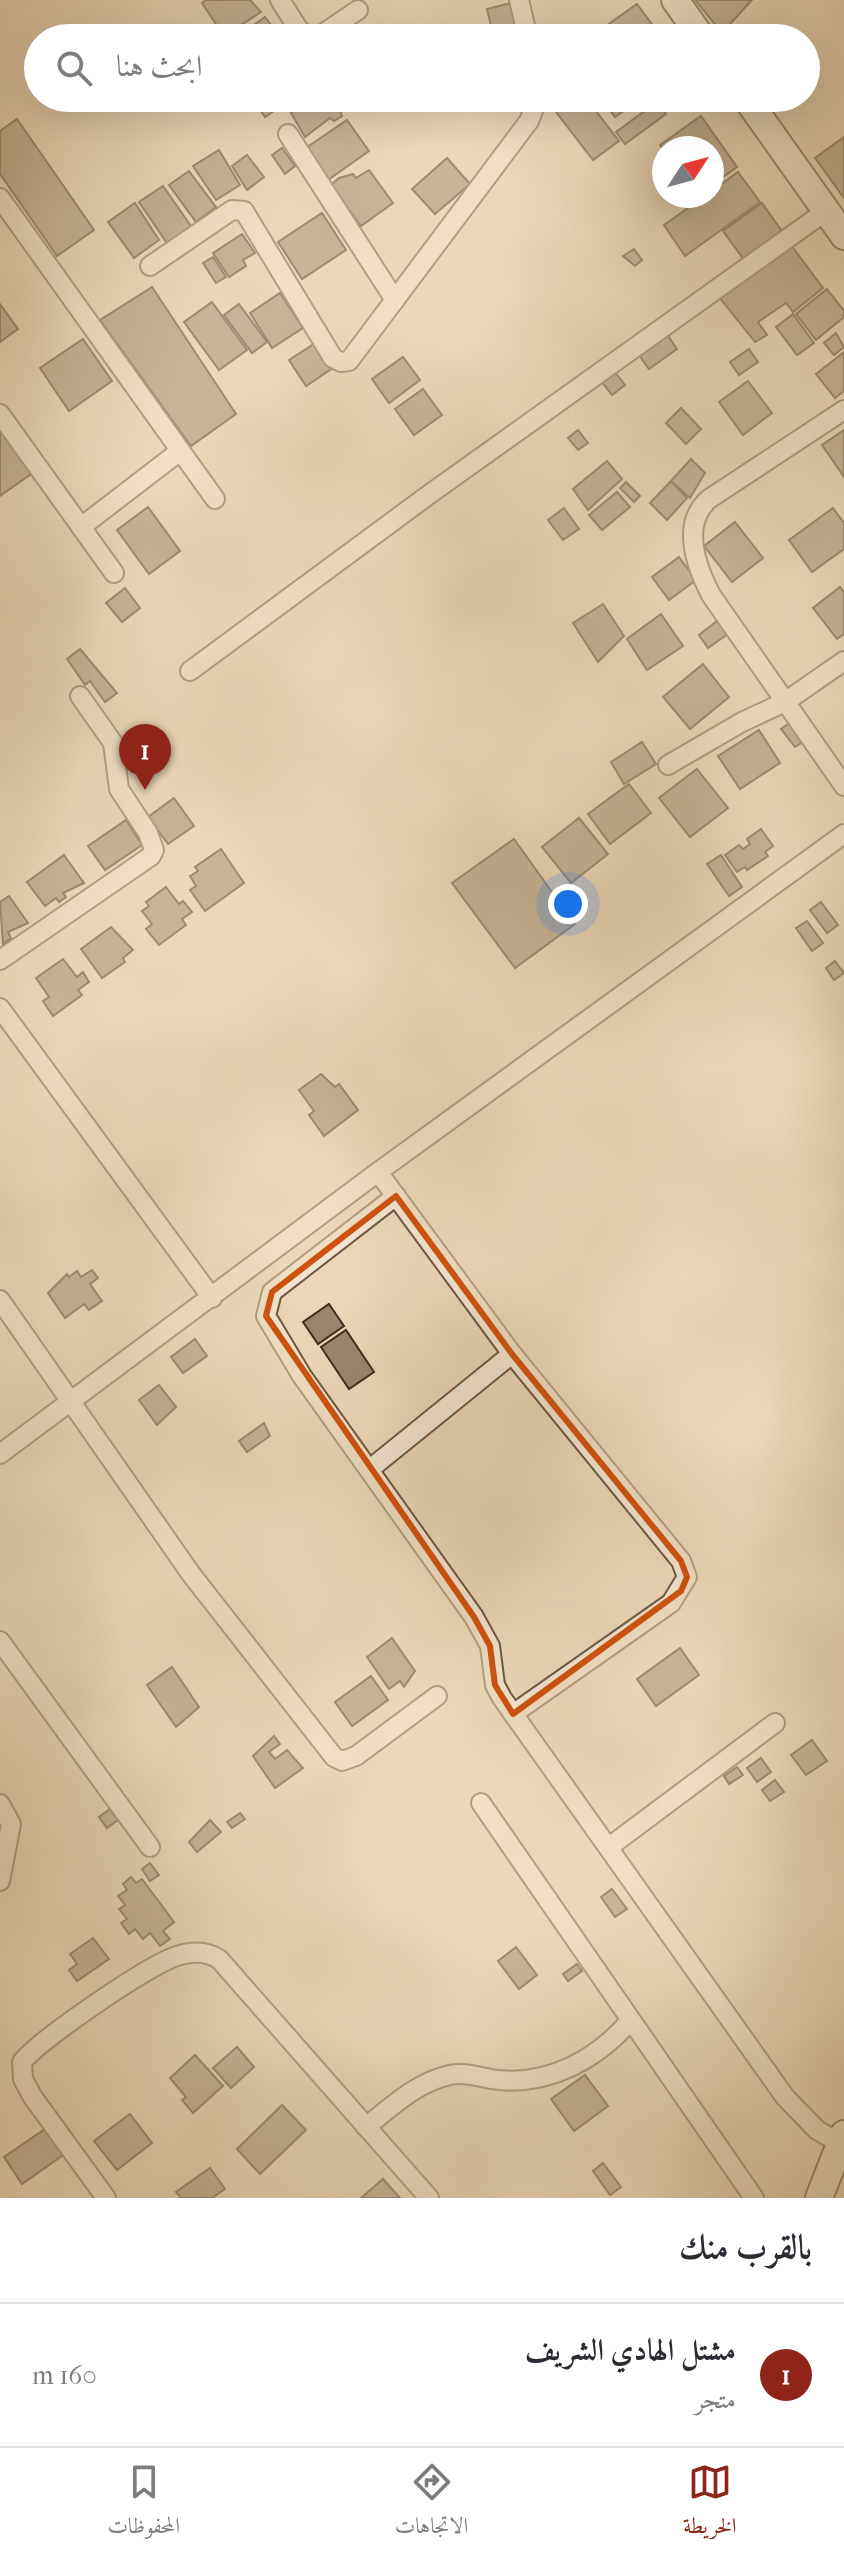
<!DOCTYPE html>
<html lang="ar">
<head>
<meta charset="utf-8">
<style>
	:root { --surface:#fff; --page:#f7f7f7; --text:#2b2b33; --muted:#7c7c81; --line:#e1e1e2; --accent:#8f2418 }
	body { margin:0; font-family:"IM FELL French Canon",Amiri,serif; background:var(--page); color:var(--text); direction:rtl }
	.compass { position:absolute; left:652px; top:136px; width:72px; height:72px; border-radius:50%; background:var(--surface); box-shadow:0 8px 32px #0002; rotate:54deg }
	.you { position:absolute; left:568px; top:904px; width:28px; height:28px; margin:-20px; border:6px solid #fff; border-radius:50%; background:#1a73e8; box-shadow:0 0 0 12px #1a73e833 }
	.badge { display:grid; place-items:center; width:52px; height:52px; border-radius:50%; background:var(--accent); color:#fff; font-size:26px; font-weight:700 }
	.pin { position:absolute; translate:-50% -66px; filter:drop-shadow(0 2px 4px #0008) }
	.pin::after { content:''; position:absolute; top:42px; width:28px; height:24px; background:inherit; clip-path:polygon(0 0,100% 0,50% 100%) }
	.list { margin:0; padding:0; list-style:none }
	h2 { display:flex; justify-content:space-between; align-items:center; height:104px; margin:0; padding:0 32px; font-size:34px }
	h2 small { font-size:26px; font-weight:400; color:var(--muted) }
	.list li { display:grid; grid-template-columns:52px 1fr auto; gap:24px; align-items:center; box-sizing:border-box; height:144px; padding:0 32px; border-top:2px solid var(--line) }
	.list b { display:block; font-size:30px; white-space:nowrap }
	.list p { margin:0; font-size:26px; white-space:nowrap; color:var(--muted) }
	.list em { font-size:26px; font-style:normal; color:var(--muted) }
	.icon { flex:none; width:44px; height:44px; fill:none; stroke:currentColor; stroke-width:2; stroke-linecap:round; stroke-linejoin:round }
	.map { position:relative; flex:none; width:844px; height:2198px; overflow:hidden; direction:ltr }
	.search { position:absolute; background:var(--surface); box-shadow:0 8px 32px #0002; left:24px; right:24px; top:24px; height:88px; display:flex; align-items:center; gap:20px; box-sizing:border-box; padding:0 28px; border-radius:44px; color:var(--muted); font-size:30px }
	.sheet { height:248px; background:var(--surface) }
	nav { display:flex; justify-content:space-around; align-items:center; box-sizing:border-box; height:112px; border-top:2px solid var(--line); background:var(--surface); font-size:22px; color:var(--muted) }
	nav a { display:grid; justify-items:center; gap:4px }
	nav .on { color:var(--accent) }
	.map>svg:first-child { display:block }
	.building { fill:#9a866d; stroke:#412d1c; stroke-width:2 }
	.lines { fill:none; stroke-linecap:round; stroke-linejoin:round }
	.street-casing { stroke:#6c5843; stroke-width:22 }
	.secondary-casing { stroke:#412d1c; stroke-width:30 }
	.street { stroke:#f3e6d1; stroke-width:18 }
	.secondary { stroke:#f3e6d1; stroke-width:26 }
	.marked { fill:none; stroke:#cf520e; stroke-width:6; stroke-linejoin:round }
</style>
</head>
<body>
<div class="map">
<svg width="844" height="2198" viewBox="0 0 844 2198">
	<rect width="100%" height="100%" fill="#ecd8b8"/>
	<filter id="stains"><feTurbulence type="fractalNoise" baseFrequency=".0025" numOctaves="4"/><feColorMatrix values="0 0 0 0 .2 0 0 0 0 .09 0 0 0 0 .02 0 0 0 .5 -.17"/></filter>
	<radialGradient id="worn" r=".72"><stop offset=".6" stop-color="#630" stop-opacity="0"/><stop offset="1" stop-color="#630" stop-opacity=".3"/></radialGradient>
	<g class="building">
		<path d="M 206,0 L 250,0 L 261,12 L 224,36 L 202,3 Z"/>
		<path d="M 695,0 L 752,0 L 722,33 Z"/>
		<path d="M 515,2 L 523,38 L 494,38 L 487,9 Z"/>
		<path d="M 637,4 L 662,38 L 589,38 Z"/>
		<path d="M 265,17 L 281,38 L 236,38 Z"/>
		<path d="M 252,98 L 293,98 L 265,117 Z"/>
		<path d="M 307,98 L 336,98 L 342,116 L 334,121 L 330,118 L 305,137 L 291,113 L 296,109 L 293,105 Z"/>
		<path d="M 574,98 L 586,98 L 619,141 L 593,160 L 556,112 Z"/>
		<path d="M 601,98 L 642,98 L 615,117 Z"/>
		<path d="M 657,102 L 666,114 L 625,144 L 616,132 Z"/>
		<path d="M 701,116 L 737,167 L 712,185 L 712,148 L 664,148 L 664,151 L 660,145 Z"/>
		<path d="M 17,119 L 94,230 L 57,256 L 0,174 L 0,131 Z"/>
		<path d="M 347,120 L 369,151 L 325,182 L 303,150 Z"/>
		<path d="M 844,137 L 844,198 L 815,158 Z"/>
		<path d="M 282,148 L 295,166 L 285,174 L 272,155 Z"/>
		<path d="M 219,150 L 240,185 L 216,200 L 193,166 Z"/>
		<path d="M 247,155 L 264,177 L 247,190 L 232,166 Z"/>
		<path d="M 447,158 L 470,184 L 435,214 L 412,189 Z"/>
		<path d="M 369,170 L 393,203 L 361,226 L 331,185 L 339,178 L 353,174 L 356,178 Z"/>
		<path d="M 189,171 L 216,207 L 196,222 L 169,185 Z"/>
		<path d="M 738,172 L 760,202 L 685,256 L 664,225 L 705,196 L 712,196 L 712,191 Z"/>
		<path d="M 163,186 L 193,229 L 169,246 L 139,202 Z"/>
		<path d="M 135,203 L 159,240 L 134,258 L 108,222 Z"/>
		<path d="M 762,203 L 784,234 L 745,261 L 723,231 Z"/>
		<path d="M 322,213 L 346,250 L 302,279 L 278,242 Z"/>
		<path d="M 242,234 L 255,253 L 243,260 L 246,266 L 229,277 L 213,253 Z"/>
		<path d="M 791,245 L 823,288 L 793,312 L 786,303 L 758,322 L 767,335 L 755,342 L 719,297 Z"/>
		<path d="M 634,249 L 642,260 L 635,266 L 623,256 Z"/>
		<path d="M 213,257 L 226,277 L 216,283 L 203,263 Z"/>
		<path d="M 152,287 L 236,414 L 191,446 L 100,320 Z"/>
		<path d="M 827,289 L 844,311 L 844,317 L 816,340 L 796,314 Z"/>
		<path d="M 280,293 L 303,328 L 272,348 L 250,313 Z"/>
		<path d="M 212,302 L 247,350 L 219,370 L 184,322 Z"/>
		<path d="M 0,304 L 18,329 L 0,342 Z"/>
		<path d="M 239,304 L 267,342 L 252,353 L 224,315 Z"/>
		<path d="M 793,314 L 814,343 L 797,355 L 776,327 Z"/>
		<path d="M 836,333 L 844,347 L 834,355 L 824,343 Z"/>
		<path d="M 667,334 L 677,349 L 649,369 L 639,355 Z"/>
		<path d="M 83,339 L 112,381 L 69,411 L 40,368 Z"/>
		<path d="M 317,342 L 333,368 L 306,386 L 289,360 Z"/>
		<path d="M 749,349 L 758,362 L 739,375 L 730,362 Z"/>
		<path d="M 844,352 L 844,391 L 835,398 L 816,374 Z"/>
		<path d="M 403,357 L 420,380 L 389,403 L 372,379 Z"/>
		<path d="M 615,372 L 625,385 L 612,395 L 602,382 Z"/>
		<path d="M 748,381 L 772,413 L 743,435 L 719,402 Z"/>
		<path d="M 423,389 L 442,415 L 414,435 L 395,409 Z"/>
		<path d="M 681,408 L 701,429 L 686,444 L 666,423 Z"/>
		<path d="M 0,424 L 34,472 L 0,496 Z"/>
		<path d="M 578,430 L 588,443 L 578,450 L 568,438 Z"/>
		<path d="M 844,430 L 844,477 L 822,445 Z"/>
		<path d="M 691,459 L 705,473 L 690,498 L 671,481 Z"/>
		<path d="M 607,461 L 622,479 L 588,510 L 573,489 Z"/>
		<path d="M 671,481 L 687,498 L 667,520 L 650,503 Z"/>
		<path d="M 626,482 L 640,496 L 634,502 L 620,488 Z"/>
		<path d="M 617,492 L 630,507 L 602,530 L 589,515 Z"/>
		<path d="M 148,507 L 180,551 L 149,574 L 117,530 Z"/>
		<path d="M 564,508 L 579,529 L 563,540 L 548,520 Z"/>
		<path d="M 833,508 L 844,523 L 844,549 L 812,572 L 789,540 Z"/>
		<path d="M 735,522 L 763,558 L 732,582 L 704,546 Z"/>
		<path d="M 679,557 L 696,580 L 669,600 L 652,577 Z"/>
		<path d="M 840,587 L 844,592 L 844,634 L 837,639 L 813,608 Z"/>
		<path d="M 125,588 L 140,608 L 122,622 L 106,603 Z"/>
		<path d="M 603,604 L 624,636 L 598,662 L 573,623 Z"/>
		<path d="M 661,614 L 683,646 L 647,670 L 627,639 Z"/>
		<path d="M 722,617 L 732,631 L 708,648 L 699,635 Z"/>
		<path d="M 80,649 L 117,693 L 105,702 L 90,681 L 85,685 L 67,659 Z"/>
		<path d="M 703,664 L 729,697 L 690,729 L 663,697 Z"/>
		<path d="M 791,722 L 804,741 L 795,747 L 781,729 Z"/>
		<path d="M 759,730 L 780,763 L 740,789 L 718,756 Z"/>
		<path d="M 642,742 L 656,764 L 624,784 L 611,762 Z"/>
		<path d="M 697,769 L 728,808 L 690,837 L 659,798 Z"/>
		<path d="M 629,784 L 651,813 L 610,844 L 588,814 Z"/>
		<path d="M 174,798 L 194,826 L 168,844 L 148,817 Z"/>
		<path d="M 579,818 L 608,854 L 571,883 L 542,847 Z"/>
		<path d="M 126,820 L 142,845 L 105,870 L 88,846 Z"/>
		<path d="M 761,829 L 773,846 L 765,852 L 768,856 L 747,870 L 745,867 L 737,872 L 725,855 L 739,845 L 743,849 L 750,844 L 747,839 Z"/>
		<path d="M 514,839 L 575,924 L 515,968 L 452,883 Z"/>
		<path d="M 221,849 L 244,883 L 205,911 L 190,890 L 196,886 L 190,876 L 198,871 L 195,867 Z"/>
		<path d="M 64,855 L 84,883 L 63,893 L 66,897 L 59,902 L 56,898 L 45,906 L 27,882 Z"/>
		<path d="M 721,855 L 742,887 L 729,896 L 707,864 Z"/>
		<path d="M 166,887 L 179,904 L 183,901 L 192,912 L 182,919 L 186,925 L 159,945 L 146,929 L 152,924 L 142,911 L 149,906 L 146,902 Z"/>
		<path d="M 9,896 L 28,923 L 8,932 L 11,938 L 3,944 L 0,902 Z"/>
		<path d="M 821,902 L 838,925 L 827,933 L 810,910 Z"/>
		<path d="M 807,921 L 823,943 L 812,951 L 796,928 Z"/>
		<path d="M 111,927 L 133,950 L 123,958 L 125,962 L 102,978 L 81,949 Z"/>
		<path d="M 63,959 L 77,977 L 83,972 L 89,982 L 78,990 L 82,995 L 53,1016 L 43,1001 L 49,997 L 36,978 Z"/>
		<path d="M 835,961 L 844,973 L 834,980 L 826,968 Z"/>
		<path d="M 321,1074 L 335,1087 L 339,1084 L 358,1110 L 324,1136 L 309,1115 L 314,1111 L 299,1090 Z"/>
		<path d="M 92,1270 L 98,1278 L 90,1284 L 102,1301 L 89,1310 L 84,1304 L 65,1318 L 48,1293 L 67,1274 L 69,1277 L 77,1271 L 81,1277 Z"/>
		<path d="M 329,1304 L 344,1326 L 318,1344 L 303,1322 Z"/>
		<path d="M 346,1330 L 374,1372 L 349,1389 L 321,1347 Z"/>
		<path d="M 195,1339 L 207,1356 L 183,1373 L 171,1357 Z"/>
		<path d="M 159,1385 L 176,1407 L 157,1425 L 139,1400 Z"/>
		<path d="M 264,1423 L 270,1436 L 247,1452 L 239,1441 Z"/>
		<path d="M 392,1638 L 415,1671 L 404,1687 L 400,1681 L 389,1689 L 367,1657 Z"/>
		<path d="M 680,1648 L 699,1675 L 656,1706 L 637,1679 Z"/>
		<path d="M 172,1667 L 199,1707 L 176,1727 L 147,1685 Z"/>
		<path d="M 371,1676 L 388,1700 L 352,1726 L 335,1702 Z"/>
		<path d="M 274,1736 L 280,1744 L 269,1752 L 275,1759 L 287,1750 L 303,1768 L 275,1788 L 253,1756 Z"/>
		<path d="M 812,1740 L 827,1761 L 806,1775 L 791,1755 Z"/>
		<path d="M 761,1758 L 771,1772 L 757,1782 L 747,1768 Z"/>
		<path d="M 737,1767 L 743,1775 L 729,1784 L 724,1776 Z"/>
		<path d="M 775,1780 L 784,1792 L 770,1801 L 762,1790 Z"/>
		<path d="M 110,1809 L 118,1820 L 107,1828 L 99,1817 Z"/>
		<path d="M 240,1813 L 245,1819 L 232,1828 L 227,1822 Z"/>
		<path d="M 210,1820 L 221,1832 L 197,1852 L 189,1842 Z"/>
		<path d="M 150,1863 L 159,1875 L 150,1881 L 142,1869 Z"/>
		<path d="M 131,1877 L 136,1883 L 142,1879 L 174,1922 L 163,1931 L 170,1939 L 160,1946 L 150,1933 L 143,1939 L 135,1929 L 129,1934 L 121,1923 L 127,1919 L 119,1909 L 125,1905 L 118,1896 L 127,1890 L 123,1884 Z"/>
		<path d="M 612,1889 L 627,1909 L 615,1917 L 601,1897 Z"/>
		<path d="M 93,1938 L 109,1959 L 77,1981 L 69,1970 L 77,1964 L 70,1954 Z"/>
		<path d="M 516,1947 L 537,1975 L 519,1989 L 498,1961 Z"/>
		<path d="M 577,1964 L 582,1971 L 568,1981 L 563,1974 Z"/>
		<path d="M 237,2047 L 254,2067 L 231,2088 L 213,2068 Z"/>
		<path d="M 195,2055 L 223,2086 L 193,2113 L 182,2100 L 186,2097 L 170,2078 Z"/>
		<path d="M 585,2075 L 608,2106 L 574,2131 L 551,2099 Z"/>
		<path d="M 282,2105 L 306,2130 L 260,2174 L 237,2149 Z"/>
		<path d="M 130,2114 L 152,2143 L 117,2170 L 94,2141 Z"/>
		<path d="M 48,2127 L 66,2153 L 22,2184 L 4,2157 Z"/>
		<path d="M 603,2163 L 621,2187 L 610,2195 L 593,2171 Z"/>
		<path d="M 210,2168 L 225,2189 L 212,2198 L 181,2198 L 176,2192 Z"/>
		<path d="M 383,2179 L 400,2198 L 361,2198 Z"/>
	</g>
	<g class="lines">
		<g class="street-casing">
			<g id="street">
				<path d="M 280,0 L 299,30 L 309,37 L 321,35 L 358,10"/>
				<path d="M 519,0 L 528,38"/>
				<path d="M 288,134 L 395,300"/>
				<path d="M 0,198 L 215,499"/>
				<path d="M 150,266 L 232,210 L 244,211 L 333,358 L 341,362 L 349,361 L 529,121 L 538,98"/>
				<path d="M 844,410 L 709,499 C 680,524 696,566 711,595 L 844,786"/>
				<path d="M 0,414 L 114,573"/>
				<path d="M 81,527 L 180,451"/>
				<path d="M 190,671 L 427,496 L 826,211"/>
				<path d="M 668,765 L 742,722 L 785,702 L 844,661"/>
				<path d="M 0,960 L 151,856 L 154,850 L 148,833 L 119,789 L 113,743 L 80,696"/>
				<path d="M 0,1008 L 212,1298"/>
				<path d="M 378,1172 L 512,1354 L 681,1561 L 687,1577 L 671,1603 L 513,1714"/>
				<path d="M 396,1196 L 272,1292 L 266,1316 L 302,1376 L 474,1617 L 490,1646 L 495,1685 L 502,1698 L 785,2097 L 817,2130 L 841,2144"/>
				<path d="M 0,1300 L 191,1574 L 334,1757 L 342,1761 L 356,1756 L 437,1696"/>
				<path d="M 0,1454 L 378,1172 L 844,834"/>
				<path d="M 370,1469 L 512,1354"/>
				<path d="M 0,1641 L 150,1847"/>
				<path d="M 481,1803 L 754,2198"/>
				<path d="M 0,1804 L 11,1824 L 0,1881"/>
				<path d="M 609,1847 L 775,1723"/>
				<path d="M 366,2127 C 391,2107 417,2082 450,2075 C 466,2071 483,2079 499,2080 C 550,2085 597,2059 630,2021"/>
				<path d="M 106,2198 L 32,2096 L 23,2079 L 22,2062 C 39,2040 150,1964 177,1956 C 192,1951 206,1951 219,1959 L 429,2198"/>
			</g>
		</g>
		<g class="secondary-casing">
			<g id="secondary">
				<path d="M 675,0 L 702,38"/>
				<path d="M 746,98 L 844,236"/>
				<path d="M 819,2198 L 844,2134"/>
			</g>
		</g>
		<use href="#street" class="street"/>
		<use href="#secondary" class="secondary"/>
	</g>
	<path d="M0 0H844V2198H0ZM 396,1196 L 512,1354 L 681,1561 L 687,1577 L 681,1591 L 513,1714 L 495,1685 L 490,1646 L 474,1617 L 266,1316 L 272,1292 Z" fill="#ecd8b8" fill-opacity=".55" fill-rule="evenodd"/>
	<path class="marked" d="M 396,1196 L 512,1354 L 681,1561 L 687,1577 L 681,1591 L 513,1714 L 495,1685 L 490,1646 L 474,1617 L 266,1316 L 272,1292 Z"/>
	<rect width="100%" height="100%" filter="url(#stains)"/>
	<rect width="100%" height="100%" fill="url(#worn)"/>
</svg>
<svg class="compass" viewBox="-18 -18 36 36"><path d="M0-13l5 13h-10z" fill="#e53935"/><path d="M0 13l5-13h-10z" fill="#7c7c81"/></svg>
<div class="you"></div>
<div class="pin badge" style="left:145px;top:790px">1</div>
<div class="search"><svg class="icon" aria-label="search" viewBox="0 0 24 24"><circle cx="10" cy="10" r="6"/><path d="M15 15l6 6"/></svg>ابحث هنا</div>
</div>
<section class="sheet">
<h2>بالقرب منك<small></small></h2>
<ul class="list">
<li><span class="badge">1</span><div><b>مشتل الهادي الشريف</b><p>متجر</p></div><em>160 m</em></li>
</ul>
</section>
<nav>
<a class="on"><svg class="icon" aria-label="map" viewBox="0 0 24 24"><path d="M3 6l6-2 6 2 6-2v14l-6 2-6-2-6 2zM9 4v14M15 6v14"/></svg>الخريطة</a>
<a><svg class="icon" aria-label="directions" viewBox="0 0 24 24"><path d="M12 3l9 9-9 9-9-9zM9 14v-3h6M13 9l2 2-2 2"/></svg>الاتجاهات</a>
<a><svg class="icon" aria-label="saved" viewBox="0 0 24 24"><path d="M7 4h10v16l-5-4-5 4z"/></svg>المحفوظات</a>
</nav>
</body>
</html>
